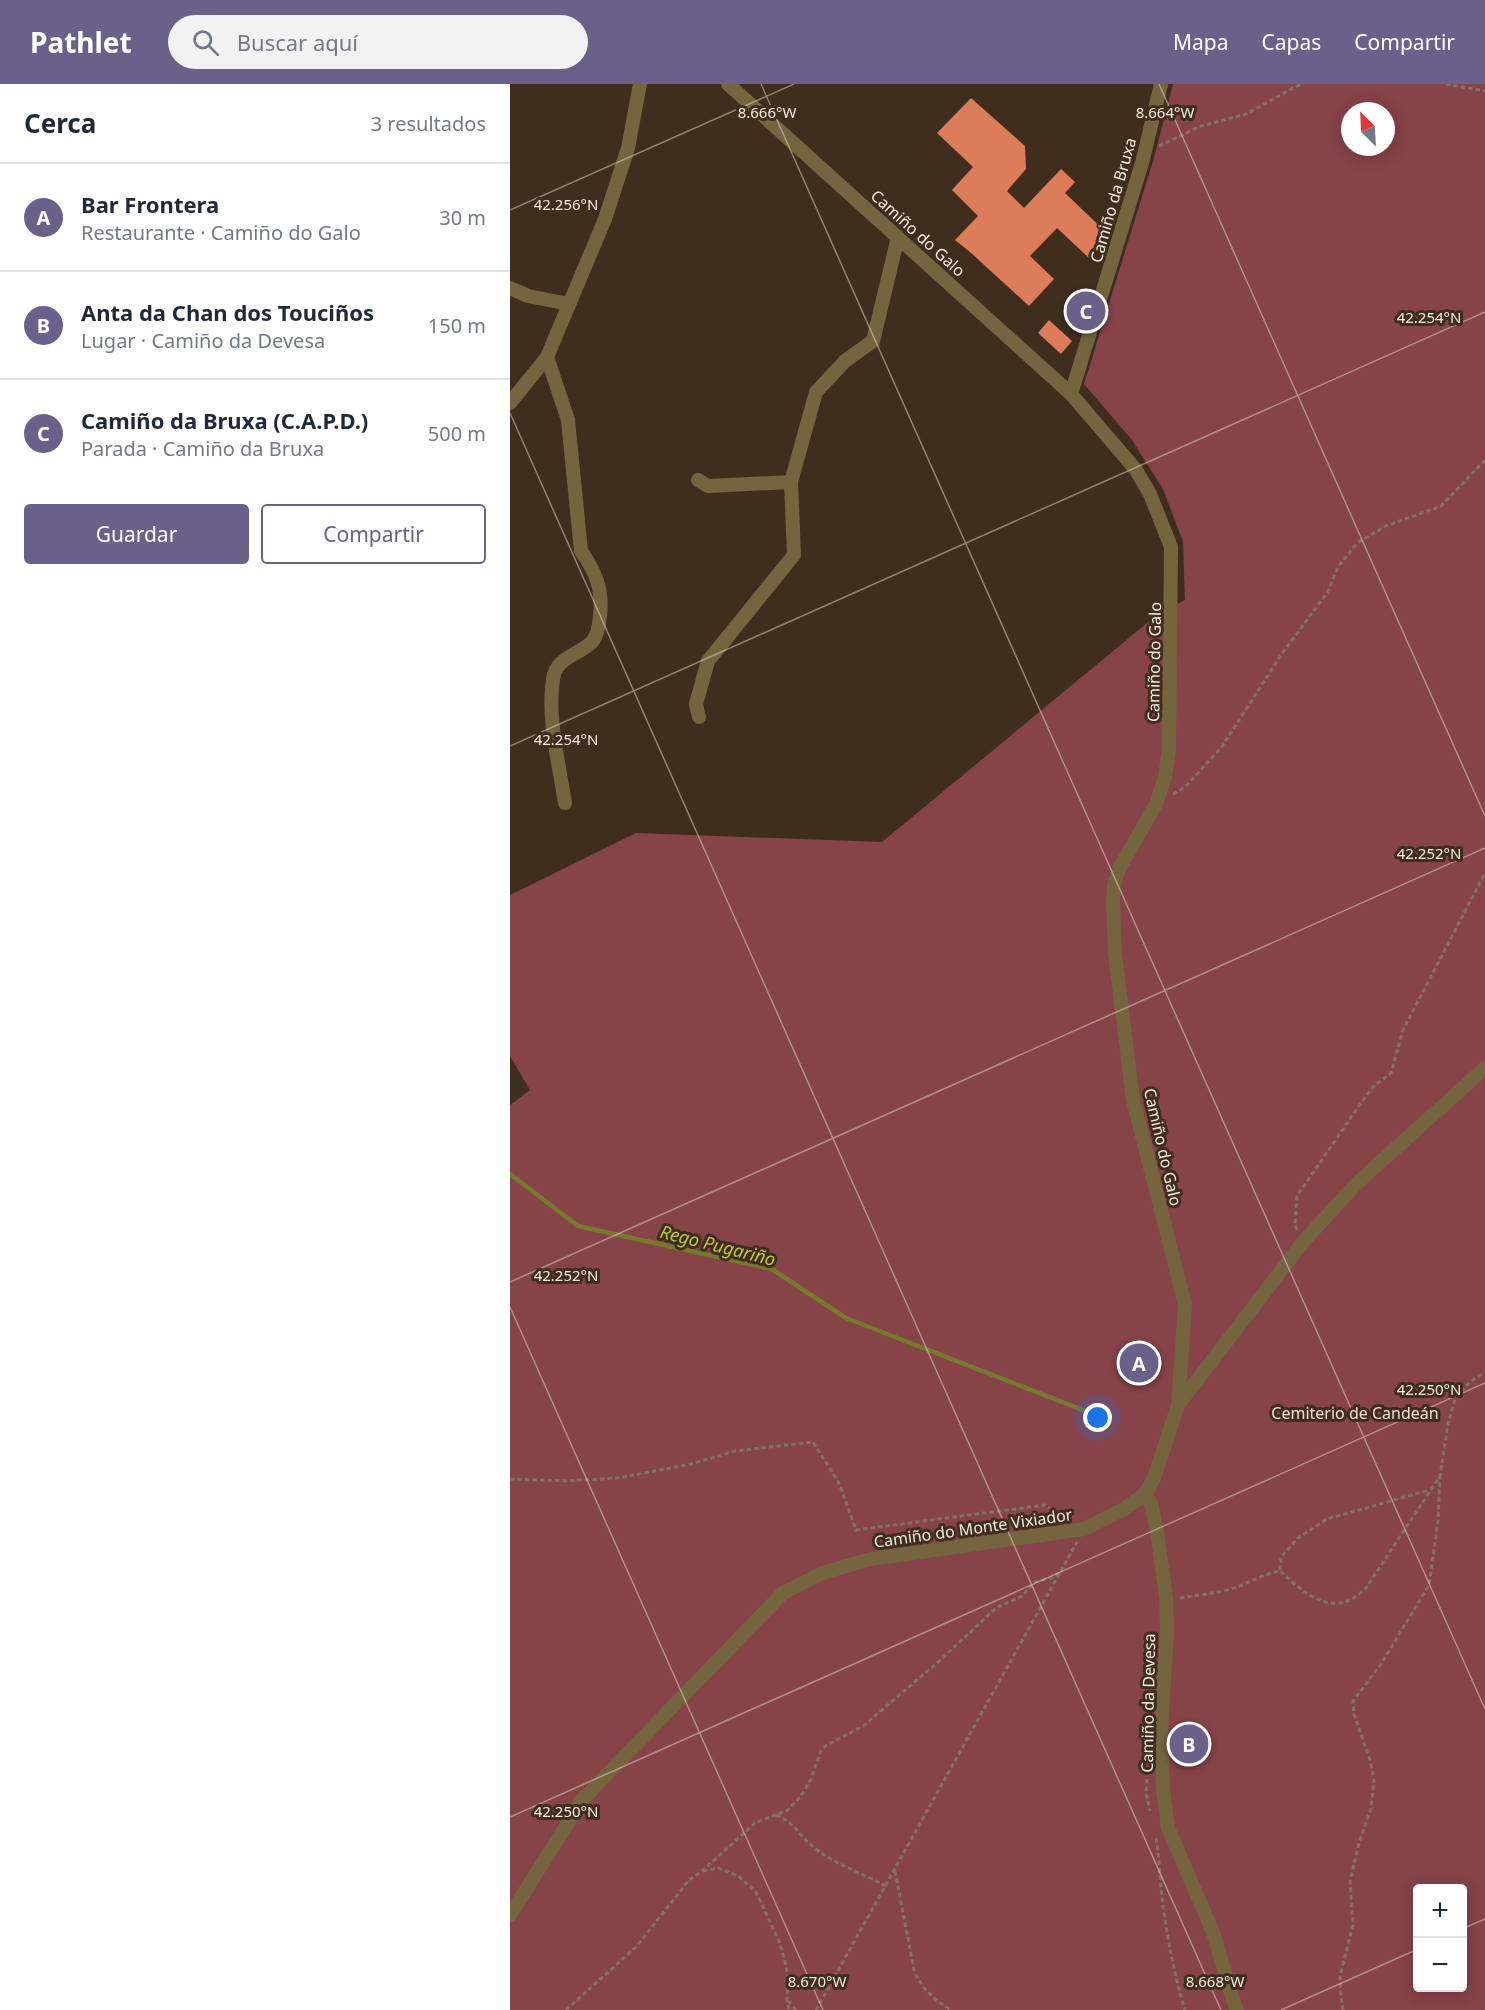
<!DOCTYPE html>
<html lang="es">
<head>
<meta charset="utf-8">
<style>
	:root { --surface:#fff; --page:#f2f2f3; --text:#1f2937; --muted:#747a83; --line:#e0e1e3; --accent:#6a618a }
	body { margin:0; font-family:"Noto Sans",sans-serif; background:var(--page); color:var(--text) }
	.controls { position:absolute; right:18px; bottom:18px; display:grid; overflow:hidden; border-radius:6px; box-shadow:0 3px 15px #0003 }
	.controls button { width:54px; height:54px; display:grid; place-items:center; padding:0; border:0; border-bottom:2px solid var(--line); background:var(--surface); color:var(--text); font:30px sans-serif }
	.compass { position:absolute; left:831px; top:18px; width:54px; height:54px; border-radius:50%; background:var(--surface); box-shadow:0 3px 15px #0003; rotate:336deg }
	.you { position:absolute; left:588px; top:1334px; width:21px; height:21px; margin:-15px; border:4px solid #fff; border-radius:50%; background:#1a73e8; box-shadow:0 0 0 9px #1a73e833 }
	.badge { display:grid; place-items:center; width:39px; height:39px; border-radius:50%; background:var(--accent); color:#fff; font-size:20px; font-weight:700 }
	.pin { position:absolute; translate:-50% -50%; border:3px solid #fff; box-shadow:0 2px 6px #0006 }
	.list { margin:0; padding:0; list-style:none }
	h2 { display:flex; justify-content:space-between; align-items:center; height:78px; margin:0; padding:0 24px; font-size:26px }
	h2 small { font-size:20px; font-weight:400; color:var(--muted) }
	.list li { display:grid; grid-template-columns:39px 1fr auto; gap:18px; align-items:center; box-sizing:border-box; height:108px; padding:0 24px; border-top:2px solid var(--line) }
	.list b { display:block; font-size:22px; white-space:nowrap }
	.list p { margin:0; font-size:20px; white-space:nowrap; color:var(--muted) }
	.list em { font-size:20px; font-style:normal; color:var(--muted) }
	.actions { display:flex; gap:12px; padding:18px 24px }
	.actions a { flex:1; padding:14px 0; border:2px solid var(--accent); border-radius:6px; text-align:center; font-size:21px; color:var(--accent) }
	.actions .main { background:var(--accent); color:#fff }
	.icon { flex:none; width:33px; height:33px; fill:none; stroke:currentColor; stroke-width:2; stroke-linecap:round; stroke-linejoin:round }
	.map { position:relative; flex:none; width:975px; height:1926px; overflow:hidden }
	header { display:flex; align-items:center; gap:36px; box-sizing:border-box; height:84px; padding:0 30px; background:var(--accent); color:#fff }
	header strong { font-size:28px }
	nav { display:flex; gap:33px; margin-inline-start:auto; font-size:21px }
	.search { width:420px; height:54px; background:var(--page); display:flex; align-items:center; gap:15px; box-sizing:border-box; padding:0 21px; border-radius:33px; color:var(--muted); font-size:22px }
	main { display:flex }
	aside { flex:1; background:var(--surface) }
	.map>svg:first-child { display:block }
	.green { fill:#864348; fill-rule:evenodd }
	.lines { fill:none; stroke-linecap:round; stroke-linejoin:round }
	.stream { stroke:#747b2a; stroke-width:4.5 }
	.building { fill:#dc7c58 }
	.path { stroke:#827364; stroke-width:3; stroke-dasharray:4.5 3; stroke-linecap:butt }
	.street { stroke:#74653f; stroke-width:14 }
	.ticks { fill:none; stroke:#f5e9df; stroke-width:1.5; stroke-opacity:0.45 }
	.labels { text-anchor:middle; dominant-baseline:central; stroke-width:6; stroke-linejoin:round; paint-order:stroke }
	.street-label { font-size:16px; fill:#f5e9df; stroke:#3f2e1d }
	.park-label { font-size:16px; fill:#f6dada; stroke:#3f2e1d }
	.water-label { font-size:18px; font-style:italic; fill:#bdc83b; stroke:#3f2e1d }
	.ticks-label { font-size:15px; text-anchor:middle; fill:#f5e9df; stroke:#3f2e1d; stroke-width:6; stroke-linejoin:round; paint-order:stroke }
</style>
</head>
<body>
<header>
<strong>Pathlet</strong>
<div class="search"><svg class="icon" aria-label="search" viewBox="0 0 24 24"><circle cx="10" cy="10" r="6"/><path d="M15 15l6 6"/></svg>Buscar aquí</div>
<nav><a>Mapa</a><a>Capas</a><a>Compartir</a></nav>
</header>
<main>
<aside>
<h2>Cerca<small>3 resultados</small></h2>
<ul class="list">
<li><span class="badge">A</span><div><b>Bar Frontera</b><p>Restaurante · Camiño do Galo</p></div><em>30 m</em></li>
<li><span class="badge">B</span><div><b>Anta da Chan dos Touciños</b><p>Lugar · Camiño da Devesa</p></div><em>150 m</em></li>
<li><span class="badge">C</span><div><b>Camiño da Bruxa (C.A.P.D.)</b><p>Parada · Camiño da Bruxa</p></div><em>500 m</em></li>
</ul>
<div class="actions"><a class="main">Guardar</a><a>Compartir</a></div>
</aside>
<div class="map">
<svg width="975" height="1926" viewBox="0 0 975 1926">
	<rect width="100%" height="100%" fill="#3f2e1d"/>
	<path class="green" d="M 663,0 L 975,0 L 975,1926 L 0,1926 L 0,1021 L 20,1006 L 0,972 L 0,811 L 126,749 L 372,758 L 648,530 L 675,516 L 673,458 L 653,405 L 622,356 L 574,300 L 644,74 ZM 840,27 L 876,27 L 876,63 L 840,63 ZM 908,1804 L 952,1804 L 952,1904 L 908,1904 Z"/>
	<g class="lines">
		<path class="stream" d="M 0,1090 L 68,1142 L 262,1185 L 336,1234 L 578,1328"/>
	</g>
	<g class="building">
		<path d="M 461,14 L 515,62 L 516,85 L 497,107 L 514,124 L 551,85 L 565,98 L 555,109 L 600,152 L 580,175 L 547,144 L 520,172 L 544,195 L 519,222 L 460,168 L 445,156 L 468,132 L 442,106 L 463,83 L 427,49 Z"/>
		<path d="M 539,236 L 562,257 L 551,270 L 528,249 Z"/>
	</g>
	<g class="lines">
		<g class="path">
			<path d="M 936,0 L 975,7"/>
			<path d="M 649,62 L 691,42 L 736,30 L 785,3 L 793,0"/>
			<path d="M 663,710 L 675,703 L 711,664 L 771,571 L 817,509 L 828,483 L 847,459 L 876,442 L 931,422 L 975,376"/>
			<path d="M 787,1146 L 785,1141 L 787,1112 L 853,1016 L 864,1002 L 881,989 L 893,946 L 975,789"/>
			<path d="M 0,1395 L 56,1397 L 108,1394 L 181,1380 L 225,1367 L 303,1358 L 329,1399 L 346,1446 L 535,1421 L 552,1434"/>
			<path d="M 770,1486 L 771,1473 L 788,1454 L 817,1435 L 919,1406"/>
			<path d="M 670,1514 C 686,1511 704,1510 721,1505 C 738,1500 752,1490 770,1487 C 789,1504 813,1528 840,1516 C 846,1513 851,1508 856,1504 L 930,1392 L 938,1340 L 946,1312 L 961,1297 L 975,1288"/>
			<path d="M 637,1695 L 636,1709 L 640,1727"/>
			<path d="M 266,1731 C 284,1738 288,1750 301,1761 C 321,1779 352,1789 376,1802"/>
			<path d="M 646,1754 C 650,1779 650,1804 654,1829 C 659,1862 665,1894 675,1926"/>
			<path d="M 193,1787 L 208,1784 L 228,1792 L 246,1808 L 269,1857 L 275,1877 L 278,1894 L 277,1915 L 279,1926"/>
			<path d="M 385,1787 L 404,1886 C 412,1905 424,1916 441,1926"/>
			<path d="M 278,1917 L 286,1926"/>
			<path d="M 56,1926 L 126,1863 L 179,1796 L 191,1788 L 245,1739 L 278,1726 L 291,1712 L 300,1697 L 311,1667 L 315,1662 L 353,1642 L 427,1579 L 486,1524 L 512,1512 L 525,1498 L 541,1494 L 550,1488"/>
			<path d="M 306,1926 L 567,1458"/>
			<path d="M 833,1926 L 831,1913 L 830,1892 L 843,1841 L 840,1797 L 850,1755 L 861,1725 L 864,1696 L 860,1676 L 844,1630 L 843,1617 L 871,1580 L 919,1501 L 928,1437 L 930,1392"/>
		</g>
		<g class="street">
			<path d="M 218,0 L 561,310 L 626,386 L 640,410 L 661,463 L 659,664 L 655,693 L 646,720 L 609,785 L 604,800 L 603,817 L 605,869 L 623,1016 L 675,1221 L 668,1321"/>
			<path d="M 0,204 L 18,212 L 59,220"/>
			<path d="M 37,273 L 58,336 L 71,467 C 79,478 86,490 89,504 C 92,517 91,548 82,558 C 69,571 46,573 43,595 C 37,636 49,679 55,719"/>
			<path d="M 561,310 L 632,79 L 651,0"/>
			<path d="M 0,319 L 37,273 L 95,135 L 118,64 L 130,0"/>
			<path d="M 188,396 L 198,402 L 281,398"/>
			<path d="M 189,633 L 186,620 L 198,577 L 284,471 L 281,398 L 306,308 L 335,277 L 363,257 L 388,153"/>
			<path d="M 635,1410 L 641,1420 L 647,1447 L 656,1514 L 657,1546 L 651,1648 L 653,1706 L 658,1744 L 703,1848 L 722,1913 L 727,1926"/>
			<path d="M 0,1831 L 73,1715 L 273,1509 L 312,1489 L 361,1475 L 574,1445 L 614,1425 L 635,1410 L 644,1394 L 668,1321 L 793,1158 L 847,1099 L 975,984"/>
		</g>
	</g>
	<path class="ticks" d="M 251,0 L 975,1625M 649,0 L 975,732M 0,126 L 284,0M 0,329 L 711,1926M 0,662 L 975,228M 0,1198 L 975,764M 0,1223 L 313,1926M 0,1733 L 975,1299M 952,1845 L 975,1835M 771,1926 L 908,1865"/>
	<g class="labels">
		<g class="street-label">
			<text transform="translate(603 116) rotate(-74)">Camiño da Bruxa</text>
			<text transform="translate(408 149) rotate(42)">Camiño do Galo</text>
			<text transform="translate(644 578) rotate(-89)">Camiño do Galo</text>
			<text transform="translate(653 1063) rotate(77)">Camiño do Galo</text>
			<text transform="translate(463 1444) rotate(-8)">Camiño do Monte Vixiador</text>
			<text transform="translate(638 1619) rotate(-89)">Camiño da Devesa</text>
		</g>
		<g class="park-label">
			<text x="845" y="1329">Cemiterio de Candeán</text>
		</g>
		<g class="water-label">
			<text transform="translate(208 1161) rotate(14)">Rego Pugariño</text>
		</g>
	</g>
	<g class="ticks-label">
		<text x="257" y="34">8.666°W</text>
		<text x="655" y="34">8.664°W</text>
		<text x="56" y="126">42.256°N</text>
		<text x="919" y="239">42.254°N</text>
		<text x="56" y="661">42.254°N</text>
		<text x="919" y="775">42.252°N</text>
		<text x="56" y="1197">42.252°N</text>
		<text x="919" y="1311">42.250°N</text>
		<text x="56" y="1733">42.250°N</text>
		<text x="307" y="1903">8.670°W</text>
		<text x="705" y="1903">8.668°W</text>
	</g>
</svg>
<div class="controls">
<button>+</button>
<button>−</button>
</div>
<svg class="compass" viewBox="-18 -18 36 36"><path d="M0-13l5 13h-10z" fill="#e53935"/><path d="M0 13l5-13h-10z" fill="#747a83"/></svg>
<div class="you"></div>
<div class="pin badge" style="left:629px;top:1279px">A</div>
<div class="pin badge" style="left:679px;top:1660px">B</div>
<div class="pin badge" style="left:576px;top:227px">C</div>
</div>
</main>
</body>
</html>
